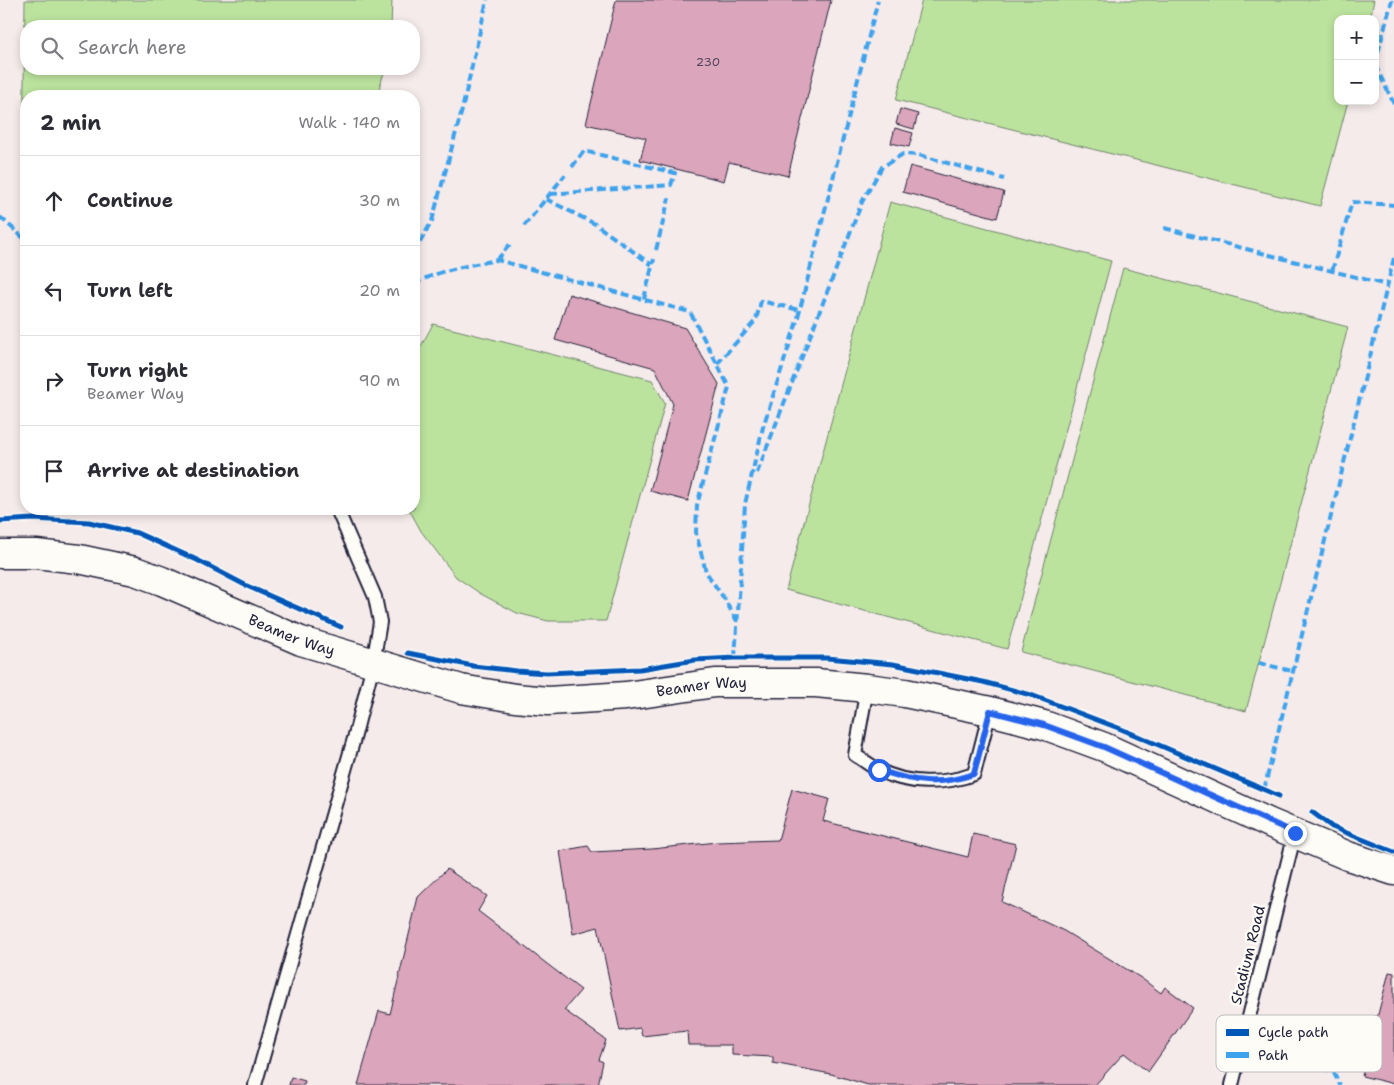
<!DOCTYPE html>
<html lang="en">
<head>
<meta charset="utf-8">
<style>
	:root { --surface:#fff; --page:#f2f2f3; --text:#2b2b33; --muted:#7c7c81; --line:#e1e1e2 }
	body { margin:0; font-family:"Shantell Sans",sans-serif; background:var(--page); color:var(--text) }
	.controls { position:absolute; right:15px; top:15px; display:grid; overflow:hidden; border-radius:10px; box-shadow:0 2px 8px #0003 }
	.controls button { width:45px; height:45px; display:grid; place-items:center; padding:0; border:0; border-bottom:1px solid var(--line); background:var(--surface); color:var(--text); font:25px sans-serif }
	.stop { position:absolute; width:15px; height:15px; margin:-11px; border:4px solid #2563eb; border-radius:50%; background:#fff }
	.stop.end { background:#2563eb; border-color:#fff; box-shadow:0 1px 5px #0008 }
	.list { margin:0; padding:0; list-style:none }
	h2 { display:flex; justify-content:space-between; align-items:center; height:65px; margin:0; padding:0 20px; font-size:21px }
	h2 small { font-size:16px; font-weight:400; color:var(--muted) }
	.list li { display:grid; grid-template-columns:32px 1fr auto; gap:15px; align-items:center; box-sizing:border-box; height:90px; padding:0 20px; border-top:1px solid var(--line) }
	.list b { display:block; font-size:19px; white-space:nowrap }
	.list p { margin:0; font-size:16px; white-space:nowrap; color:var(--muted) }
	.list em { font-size:16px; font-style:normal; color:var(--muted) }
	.icon { flex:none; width:28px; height:28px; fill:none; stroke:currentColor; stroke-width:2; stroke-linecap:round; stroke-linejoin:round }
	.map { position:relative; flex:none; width:1394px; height:1085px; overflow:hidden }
	.search { position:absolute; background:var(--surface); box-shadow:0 2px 8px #0003; left:20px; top:20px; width:400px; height:55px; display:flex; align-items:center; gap:12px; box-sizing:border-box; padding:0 18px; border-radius:20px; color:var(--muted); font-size:19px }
	.panel { position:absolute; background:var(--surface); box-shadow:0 2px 8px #0003; left:20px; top:90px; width:400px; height:425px; border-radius:20px }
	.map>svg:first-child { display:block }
	.green { fill:#bce39e; stroke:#6f826c }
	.building { fill:#dba5bb; stroke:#22223b }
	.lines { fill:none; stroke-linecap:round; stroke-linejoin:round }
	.service-casing { stroke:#22223b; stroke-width:16 }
	.secondary-casing { stroke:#22223b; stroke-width:31 }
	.service { stroke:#fdfcf7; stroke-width:12 }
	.secondary { stroke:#fdfcf7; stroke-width:28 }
	.quiet { stroke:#3ea2ec; stroke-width:4; stroke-dasharray:8 4; stroke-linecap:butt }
	.cycleway-casing { stroke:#fdfcf7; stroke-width:8 }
	.cycleway { stroke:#0057b8; stroke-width:5 }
	.route { stroke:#2563eb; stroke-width:6 }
	.labels { text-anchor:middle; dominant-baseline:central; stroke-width:5; stroke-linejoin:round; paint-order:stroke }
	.number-label { font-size:12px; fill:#50435b }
	.street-label { font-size:15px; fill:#22223b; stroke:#fdfcf7 }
	.key { fill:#fdfcf7; stroke:#bbbbbf; stroke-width:1 }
	.key-label { font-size:14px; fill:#22223b }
</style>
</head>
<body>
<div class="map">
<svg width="1394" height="1085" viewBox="0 0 1394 1085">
	<rect width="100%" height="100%" fill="#f6ebeb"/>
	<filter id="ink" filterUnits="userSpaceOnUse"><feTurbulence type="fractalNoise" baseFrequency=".02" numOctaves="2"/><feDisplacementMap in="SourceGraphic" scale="10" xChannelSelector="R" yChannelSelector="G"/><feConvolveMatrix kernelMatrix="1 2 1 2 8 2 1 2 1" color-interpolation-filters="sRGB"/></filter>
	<g filter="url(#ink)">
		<g class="green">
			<path d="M 25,0 L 392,0 L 391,26 L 26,26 L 26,69 L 385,69 L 377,96 L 26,96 L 26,169 L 23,169 Z"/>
			<path d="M 922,0 L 1374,0 L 1370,19 L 1338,19 L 1338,101 L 1348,101 L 1320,206 L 896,100 Z"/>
			<path d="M 890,202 L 1111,261 L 1007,649 L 786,590 Z"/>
			<path d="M 1123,268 L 1348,327 L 1246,711 L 1021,652 Z"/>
			<path d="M 433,324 L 652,380 L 665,403 L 606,621 L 548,621 L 517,613 L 481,594 L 456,577 L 421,531 L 409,509 L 414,509 L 414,359 Z"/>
		</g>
		<g class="building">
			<path d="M 616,0 L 831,0 L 788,176 L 729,162 L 724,181 L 640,160 L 646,138 L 586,124 Z"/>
			<path d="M 900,109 L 918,114 L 914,129 L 896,124 Z"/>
			<path d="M 895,128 L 913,133 L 909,147 L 891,143 Z"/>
			<path d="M 910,166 L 1004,192 L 997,218 L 903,192 Z"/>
			<path d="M 569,294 L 685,328 L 719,384 L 688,501 L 650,491 L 673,404 L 655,368 L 555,340 Z"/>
			<path d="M 792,789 L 829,799 L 823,821 L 968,857 L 973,834 L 1016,844 L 1002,902 L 1064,931 L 1141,978 L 1161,993 L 1165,987 L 1193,1008 L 1148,1072 L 1124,1053 L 1095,1085 L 868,1085 L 831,1074 L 773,1063 L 773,1057 L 732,1055 L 732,1045 L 688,1045 L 687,1031 L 642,1036 L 640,1028 L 620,1031 L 598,927 L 573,934 L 560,851 L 588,846 L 592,852 L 652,849 L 717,842 L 778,840 Z"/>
			<path d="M 447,869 L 487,896 L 478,911 L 581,990 L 564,1010 L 606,1040 L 599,1060 L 603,1062 L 598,1085 L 358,1085 L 379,1011 L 390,1014 L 418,897 Z"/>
			<path d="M 1389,972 L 1394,973 L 1394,1084 L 1362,1076 Z"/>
			<path d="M 291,1077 L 305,1081 L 304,1085 L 289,1085 Z"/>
		</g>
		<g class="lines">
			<g class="service-casing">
				<g id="service">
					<path d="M 867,688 L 855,755 C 863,760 870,765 878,770 C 908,785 943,785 974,774 L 990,711"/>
					<path d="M 255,1085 L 355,735 L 373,664 L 380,622 L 375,597 L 337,509"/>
					<path d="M 1232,1085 L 1295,833"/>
				</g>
			</g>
			<g class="secondary-casing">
				<g id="secondary">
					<path id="s1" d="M 0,554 L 36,554 L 79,559 L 135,571 L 162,581 L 301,641 L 461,689 L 515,698 L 548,701 L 626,696 L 715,683 L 816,683 L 867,688 L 905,693 L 990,711 L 1044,725 L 1104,747 L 1272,824 L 1348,856 L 1394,871"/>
				</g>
			</g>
			<use href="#service" class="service"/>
			<use href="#secondary" class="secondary"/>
			<g class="quiet">
				<path d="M 1375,64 L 1392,0"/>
				<path d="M 1375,65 L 1394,104"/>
				<path d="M 550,194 L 671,185 L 675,173 L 584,151 L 572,167"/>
				<path d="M 546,199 L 595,224 L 652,265"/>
				<path d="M 0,217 L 26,240"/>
				<path d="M 524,226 L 565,175"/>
				<path d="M 1164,228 L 1387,285"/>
				<path d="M 656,250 L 669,198"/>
				<path d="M 414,253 L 432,221 L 462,110 L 487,0"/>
				<path d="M 497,260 L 511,243"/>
				<path d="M 1332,271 L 1352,202 L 1394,205"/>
				<path d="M 414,284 C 439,270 469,265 497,260 L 690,312 L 729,387 L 697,505 L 696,533 L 706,572 L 725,600 L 737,621"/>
				<path d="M 644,299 L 654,259"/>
				<path d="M 717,364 L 756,320 L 761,301 L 799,310"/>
				<path d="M 757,473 L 862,202 L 882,167 L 903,154 L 919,155 L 1004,179"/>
				<path d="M 735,658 L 745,504 L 763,427 L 797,321 L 878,0"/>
				<path d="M 1259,663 L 1292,671"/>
				<path d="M 1264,790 L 1394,258"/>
				<path d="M 1242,1043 L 1311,1061 L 1334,1073 L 1340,1085"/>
			</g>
			<g class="cycleway-casing">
				<g id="cycleway">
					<path d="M 0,521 L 33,519 L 89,522 L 137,533 L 197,560 L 247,586 L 341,627"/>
					<path d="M 408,653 L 473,666 L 517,671 L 547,673 L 640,669 L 695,660 L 735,658 L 827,658 L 893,664 L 983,682 L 1031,695 L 1121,729 L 1279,796"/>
					<path d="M 1312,812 L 1332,827 L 1394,852"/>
				</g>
			</g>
			<use href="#cycleway" class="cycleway"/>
		</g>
	</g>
	<g class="lines" filter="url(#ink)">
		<path class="route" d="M 879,770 C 913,782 939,786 974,774 L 990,711 L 1044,725 L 1104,747 L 1295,833"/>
	</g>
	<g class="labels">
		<g class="number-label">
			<text x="708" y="62">230</text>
		</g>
		<g class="street-label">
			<text stroke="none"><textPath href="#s1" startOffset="306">Beamer Way</textPath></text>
			<text stroke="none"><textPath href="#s1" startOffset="726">Beamer Way</textPath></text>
			<text transform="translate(1248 955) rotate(-76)">Stadium Road</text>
		</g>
	</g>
	<rect x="1216" y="1015" width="166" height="57" rx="8" class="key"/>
	<rect x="1226" y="1029" width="23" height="7" fill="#0057b8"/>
	<rect x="1226" y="1052" width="23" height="6" fill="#3ea2ec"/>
	<g class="key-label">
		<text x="1258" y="1037">Cycle path</text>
		<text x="1258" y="1060">Path</text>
	</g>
</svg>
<div class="controls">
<button>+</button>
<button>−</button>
</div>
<div class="stop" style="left:879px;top:770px"></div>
<div class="stop end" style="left:1295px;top:833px"></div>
<div class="search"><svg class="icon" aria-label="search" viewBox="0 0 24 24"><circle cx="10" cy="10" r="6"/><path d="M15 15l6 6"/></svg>Search here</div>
<section class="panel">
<h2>2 min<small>Walk · 140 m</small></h2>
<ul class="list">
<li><svg class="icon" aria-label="ahead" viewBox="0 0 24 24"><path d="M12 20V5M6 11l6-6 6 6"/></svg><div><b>Continue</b></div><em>30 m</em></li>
<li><svg class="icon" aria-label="left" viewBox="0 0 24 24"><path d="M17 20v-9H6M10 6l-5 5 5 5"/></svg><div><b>Turn left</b></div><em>20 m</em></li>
<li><svg class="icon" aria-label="right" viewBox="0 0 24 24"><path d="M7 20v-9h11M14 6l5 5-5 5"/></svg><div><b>Turn right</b><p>Beamer Way</p></div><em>90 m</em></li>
<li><svg class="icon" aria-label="arrive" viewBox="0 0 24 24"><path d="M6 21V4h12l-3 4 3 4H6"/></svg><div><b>Arrive at destination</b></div></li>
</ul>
</section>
</div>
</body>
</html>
